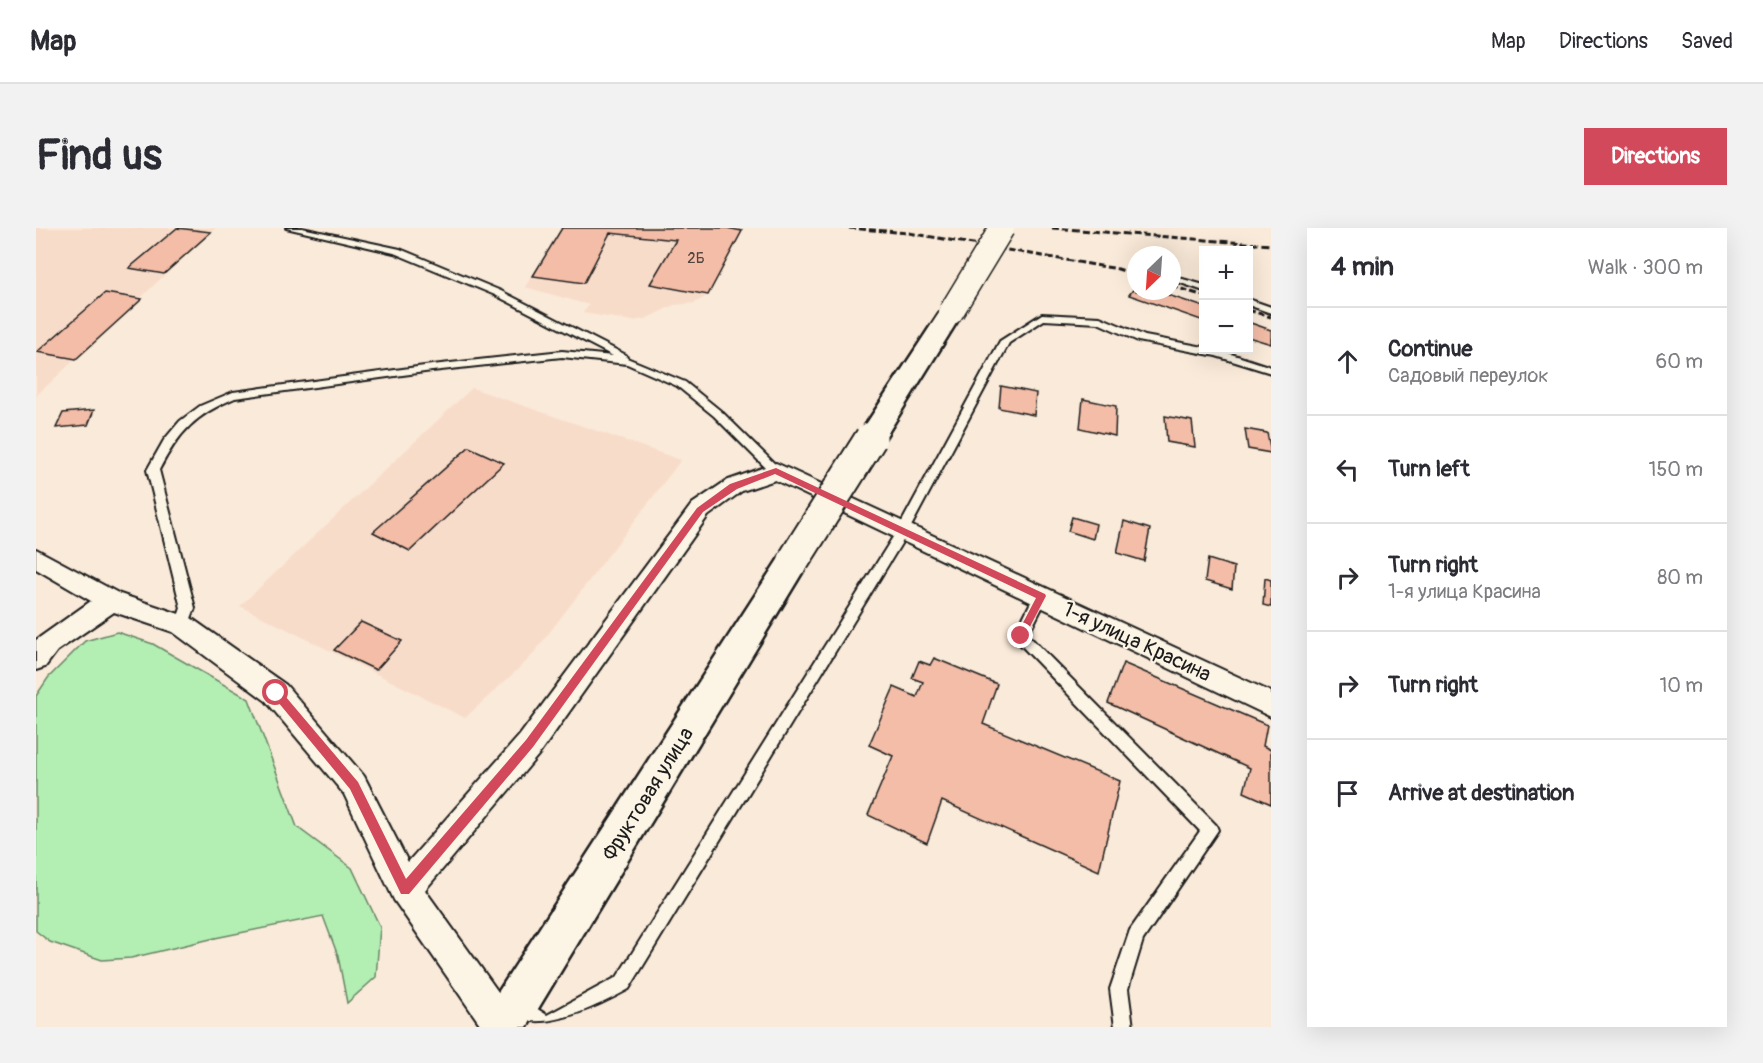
<!DOCTYPE html>
<html lang="en">
<head>
<meta charset="utf-8">
<style>
	:root { --surface:#fff; --page:#f2f2f3; --text:#2b2b33; --muted:#7c7c81; --line:#e1e1e2; --accent:#d1495b }
	body { margin:0; font-family:Pangolin,sans-serif; background:var(--page); color:var(--text) }
	.controls { position:absolute; right:18px; top:18px; display:grid; overflow:hidden; border-radius:0px; box-shadow:0 6px 24px #0002 }
	.controls button { width:54px; height:54px; display:grid; place-items:center; padding:0; border:0; border-bottom:2px solid var(--line); background:var(--surface); color:var(--text); font:30px sans-serif }
	.compass { position:absolute; left:1091px; top:18px; width:54px; height:54px; border-radius:50%; background:var(--surface); box-shadow:0 6px 24px #0002; rotate:205deg }
	.stop { position:absolute; width:18px; height:18px; margin:-14px; border:4px solid #d1495b; border-radius:50%; background:#fff }
	.stop.end { background:#d1495b; border-color:#fff; box-shadow:0 2px 6px #0008 }
	.list { margin:0; padding:0; list-style:none }
	h2 { display:flex; justify-content:space-between; align-items:center; height:78px; margin:0; padding:0 24px; font-size:26px }
	h2 small { font-size:20px; font-weight:400; color:var(--muted) }
	.list li { display:grid; grid-template-columns:39px 1fr auto; gap:18px; align-items:center; box-sizing:border-box; height:108px; padding:0 24px; border-top:2px solid var(--line) }
	.list b { display:block; font-size:22px; white-space:nowrap }
	.list p { margin:0; font-size:20px; white-space:nowrap; color:var(--muted) }
	.list em { font-size:20px; font-style:normal; color:var(--muted) }
	.icon { flex:none; width:33px; height:33px; fill:none; stroke:currentColor; stroke-width:2; stroke-linecap:round; stroke-linejoin:round }
	.map { position:relative; flex:none; width:1235px; height:799px; overflow:hidden; border-radius:0px }
	header { display:flex; align-items:center; gap:36px; box-sizing:border-box; height:84px; padding:0 30px; background:var(--surface); border-bottom:2px solid var(--line) }
	header strong { font-size:28px }
	nav { display:flex; gap:33px; margin-inline-start:auto; font-size:21px }
	.intro { display:flex; align-items:center; justify-content:space-between; box-sizing:border-box; height:144px; padding:0 36px }
	h1 { margin:0; font-size:42px }
	.button { padding:15px 27px; border-radius:0px; background:var(--accent); color:#fff; font-size:21px; font-weight:700 }
	main { display:flex; gap:36px; padding:0 36px }
	aside { flex:1; background:var(--surface); border-radius:0px; box-shadow:0 6px 24px #0002 }
	.map>svg:first-child { display:block }
	.built { fill:#f8dcca }
	.green { fill:#b3eeb2; stroke:#688567; stroke-width:1.5 }
	.building { fill:#f3bda7; stroke:#1c1c1c; stroke-width:1.5 }
	.lines { fill:none; stroke-linecap:round; stroke-linejoin:round }
	.lane-casing { stroke:#1c1c1c; stroke-width:4 }
	.street-casing { stroke:#1c1c1c; stroke-width:4 }
	.primary-casing { stroke:#1c1c1c; stroke-width:5 }
	.lane { fill:#fcf5e5; fill-rule:evenodd }
	.street { fill:#fcf5e5; fill-rule:evenodd }
	.primary { fill:#fcf5e5; fill-rule:evenodd }
	.rail { stroke:#1c1c1c; stroke-width:3; stroke-dasharray:7 3; stroke-linecap:butt }
	.primary-bridge-far1-casing { stroke:#1c1c1c; stroke-width:27; stroke-linecap:butt }
	.primary-bridge-casing { stroke:#1c1c1c; stroke-width:35; stroke-linecap:butt }
	.primary-bridge-far1 { stroke:#fcf5e5; stroke-width:24 }
	.primary-bridge { stroke:#fcf5e5; stroke-width:31 }
	.route { fill:#d1495b }
	.labels { text-anchor:middle; dominant-baseline:central; stroke-width:4.5; stroke-linejoin:round; paint-order:stroke }
	.far-number-label { font-size:15px; fill:#52443f }
	.street-label { font-size:21px; fill:#1c1c1c; stroke:#fcf5e5 }
</style>
</head>
<body>
<header>
<strong>Map</strong>
<nav><a>Map</a><a>Directions</a><a>Saved</a></nav>
</header>
<div class="intro"><h1>Find us</h1><a class="button">Directions</a></div>
<main>
<div class="map">
<svg width="1235" height="799" viewBox="0 0 1235 799">
	<rect width="100%" height="100%" fill="#faead9"/>
	<filter id="ink" filterUnits="userSpaceOnUse"><feTurbulence type="fractalNoise" baseFrequency=".0167" numOctaves="2"/><feDisplacementMap in="SourceGraphic" scale="12" xChannelSelector="R" yChannelSelector="G"/><feConvolveMatrix kernelMatrix="1 2 1 2 8 2 1 2 1" color-interpolation-filters="sRGB"/></filter>
	<g filter="url(#ink)">
		<g class="built">
			<path d="M 0,0 L 179,0 L 0,168 Z"/>
			<path d="M 526,0 L 691,0 L 706,3 L 672,67 L 659,75 L 638,77 L 609,91 L 597,93 L 547,85 L 553,77 L 489,59 Z"/>
			<path d="M 436,160 L 645,232 L 494,430 L 429,490 L 204,378 Z"/>
		</g>
		<path class="green" d="M 81,404 L 117,416 L 213,471 L 261,599 L 316,640 L 344,699 L 340,749 L 311,775 L 302,728 L 287,688 L 179,710 L 95,730 L 66,732 L 14,714 L 0,703 L 0,468 L 12,450 L 49,413 Z"/>
		<g class="building">
			<path d="M 141,0 L 175,4 L 128,46 L 93,40 Z"/>
			<path d="M 526,0 L 691,0 L 706,3 L 672,67 L 614,56 L 640,12 L 574,5 L 548,55 L 497,48 Z"/>
			<path d="M 1100,58 L 1100,63 L 1120,63 L 1168,79 L 1168,93 L 1093,67 Z"/>
			<path d="M 69,65 L 106,71 L 40,131 L 1,124 Z"/>
			<path d="M 1212,94 L 1235,102 L 1235,116 L 1212,109 Z"/>
			<path d="M 965,158 L 1000,165 L 998,187 L 963,180 Z"/>
			<path d="M 1047,171 L 1080,178 L 1079,208 L 1044,200 Z"/>
			<path d="M 58,182 L 52,197 L 20,200 L 27,185 Z"/>
			<path d="M 1129,188 L 1156,193 L 1159,219 L 1131,214 Z"/>
			<path d="M 1209,201 L 1231,205 L 1235,225 L 1212,221 Z"/>
			<path d="M 433,219 L 468,235 L 374,323 L 337,304 Z"/>
			<path d="M 1036,289 L 1060,296 L 1057,311 L 1032,303 Z"/>
			<path d="M 1088,293 L 1114,301 L 1108,333 L 1081,325 Z"/>
			<path d="M 1172,331 L 1198,339 L 1196,361 L 1169,353 Z"/>
			<path d="M 1229,350 L 1235,352 L 1235,379 L 1227,377 Z"/>
			<path d="M 325,394 L 366,413 L 340,442 L 298,422 Z"/>
			<path d="M 898,430 L 961,456 L 947,496 L 1084,553 L 1063,643 L 906,573 L 891,615 L 832,587 L 857,528 L 833,517 L 858,459 L 881,469 L 887,454 L 876,450 L 883,433 L 894,437 Z"/>
			<path d="M 1087,435 L 1231,497 L 1227,518 L 1235,522 L 1235,576 L 1208,564 L 1214,540 L 1072,475 Z"/>
		</g>
		<g class="lines">
			<g class="lane-casing">
				<g id="lane">
					<path d="M 250,0 L 266,0 L 364,21 L 465,63 L 590,127 L 591,130 L 649,154 L 686,184 L 746,243 L 740,247 L 736,246 L 678,188 L 641,158 L 591,136 L 526,129 L 396,143 L 199,170 C 159,187 143,204 123,242 L 159,380 L 151,401 L 141,401 L 139,397 L 145,380 L 111,242 L 128,212 L 144,193 L 164,178 L 197,164 L 396,137 L 526,123 L 577,128 L 459,67 L 358,25 Z"/>
					<path d="M 1136,48 L 1168,57 L 1168,63 L 1136,52 Z"/>
					<path d="M 1212,71 L 1235,79 L 1235,85 L 1212,77 Z"/>
					<path d="M 1006,86 L 1064,89 L 1109,108 L 1168,119 L 1168,122 L 1186,123 L 1235,139 L 1235,145 L 1180,128 L 1102,113 L 1062,95 L 1008,92 L 973,115 L 871,306 L 593,761 C 564,777 519,799 487,792 C 481,788 478,786 475,779 L 478,773 L 484,770 L 511,787 L 581,749 L 862,301 L 964,113 Z"/>
					<path d="M 1005,363 L 1012,368 L 992,407 L 1180,597 L 1182,602 L 1107,712 L 1092,761 L 1097,799 L 1079,799 L 1074,761 L 1094,702 L 1164,603 L 980,412 L 978,408 L 1000,364 Z"/>
				</g>
			</g>
			<g class="street-casing">
				<path id="street" d="M 740,235 L 1235,464 L 1235,489 L 739,252 L 706,263 L 672,288 L 504,525 L 389,662 L 478,786 L 483,798 L 446,799 L 358,672 L 308,566 L 230,473 L 137,404 L 78,384 L 21,423 L 9,439 L 0,442 L 0,412 L 55,373 L 0,341 L 0,321 L 84,366 L 155,390 L 250,457 L 328,548 L 372,634 L 484,507 L 656,276 L 690,253 Z"/>
			</g>
			<g class="primary-casing">
				<g id="primary">
					<path d="M 915,77 L 923,79 L 927,84 L 845,216 L 835,219 L 825,216 L 821,210 L 825,204 L 907,79 Z"/>
					<path d="M 758,320 L 769,324 L 774,332 L 769,340 L 491,799 L 444,799 L 450,783 L 747,324 Z"/>
				</g>
			</g>
			<use href="#lane" class="lane"/>
			<use href="#street" class="street"/>
			<use href="#primary" class="primary"/>
			<g class="rail">
				<path d="M 813,0 L 873,5 L 1082,41 L 1100,47"/>
				<path d="M 1016,0 L 1235,17"/>
				<path d="M 1136,58 L 1168,68"/>
				<path d="M 1212,82 L 1235,89"/>
			</g>
			<g class="primary-bridge-far1-casing">
				<path id="primary-bridge-far1" d="M 915,84 L 966,0"/>
			</g>
			<g class="primary-bridge-casing">
				<path id="primary-bridge" d="M 758,332 L 835,210"/>
			</g>
			<use href="#primary-bridge-far1" class="primary-bridge-far1"/>
			<use href="#primary-bridge" class="primary-bridge"/>
		</g>
	</g>
	<path class="route" d="M 740,240 L 1009,366 L 1010,368 L 988,410 L 985,412 L 980,408 L 1000,370 L 739,246 L 701,261 L 667,284 L 497,519 L 373,666 L 365,666 L 314,561 L 237,468 L 237,462 L 244,462 L 322,554 L 370,651 L 490,512 L 661,280 L 694,256 Z"/>
	<g class="labels">
		<g class="far-number-label">
			<text x="660" y="30">2Б</text>
		</g>
		<g class="street-label">
			<text transform="translate(1101 414) rotate(25)">1-я улица Красина</text>
			<text transform="translate(612 566) rotate(-58)">Фруктовая улица</text>
		</g>
	</g>
</svg>
<div class="controls">
<button>+</button>
<button>−</button>
</div>
<svg class="compass" viewBox="-18 -18 36 36"><path d="M0-13l5 13h-10z" fill="#e53935"/><path d="M0 13l5-13h-10z" fill="#7c7c81"/></svg>
<div class="stop" style="left:240px;top:465px"></div>
<div class="stop end" style="left:985px;top:408px"></div>
</div>
<aside>
<h2>4 min<small>Walk · 300 m</small></h2>
<ul class="list">
<li><svg class="icon" aria-label="ahead" viewBox="0 0 24 24"><path d="M12 20V5M6 11l6-6 6 6"/></svg><div><b>Continue</b><p>Садовый переулок</p></div><em>60 m</em></li>
<li><svg class="icon" aria-label="left" viewBox="0 0 24 24"><path d="M17 20v-9H6M10 6l-5 5 5 5"/></svg><div><b>Turn left</b></div><em>150 m</em></li>
<li><svg class="icon" aria-label="right" viewBox="0 0 24 24"><path d="M7 20v-9h11M14 6l5 5-5 5"/></svg><div><b>Turn right</b><p>1-я улица Красина</p></div><em>80 m</em></li>
<li><svg class="icon" aria-label="right" viewBox="0 0 24 24"><path d="M7 20v-9h11M14 6l5 5-5 5"/></svg><div><b>Turn right</b></div><em>10 m</em></li>
<li><svg class="icon" aria-label="arrive" viewBox="0 0 24 24"><path d="M6 21V4h12l-3 4 3 4H6"/></svg><div><b>Arrive at destination</b></div></li>
</ul>
</aside>
</main>
</body>
</html>
